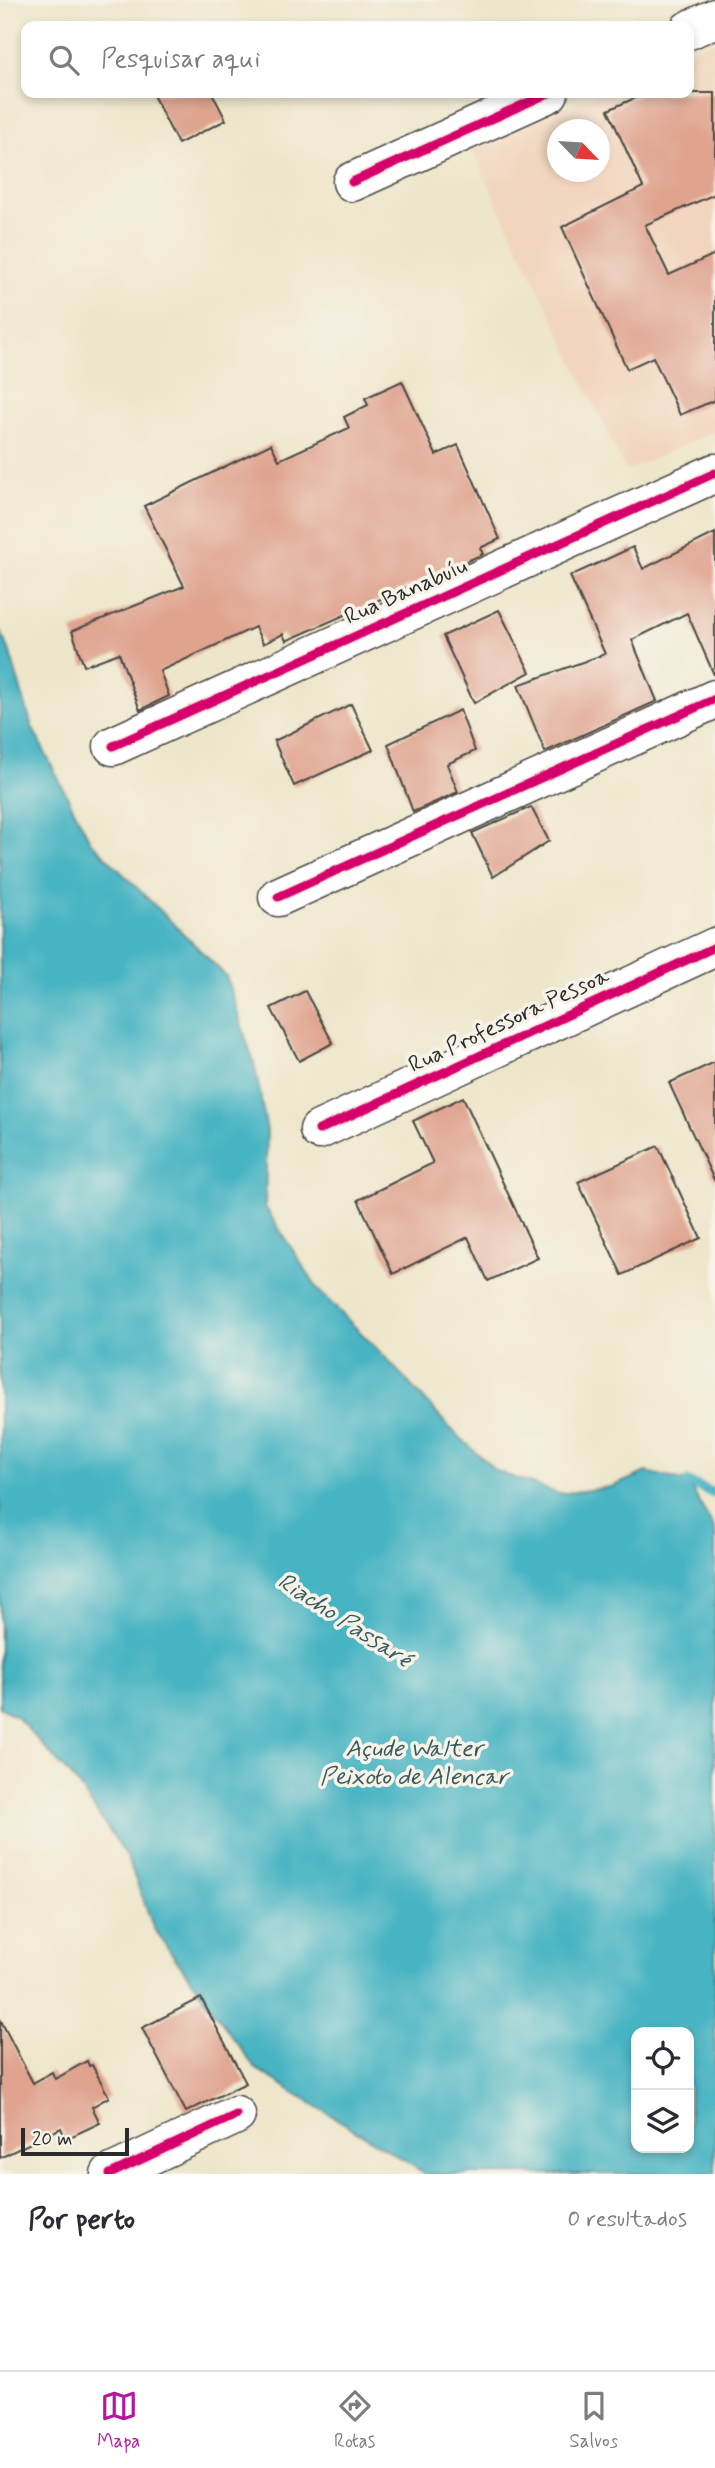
<!DOCTYPE html>
<html lang="pt">
<head>
<meta charset="utf-8">
<style>
	:root { --surface:#fff; --page:#f7f7f7; --text:#2b2b33; --muted:#7c7c81; --line:#e1e1e2; --accent:#b5179e }
	body { margin:0; font-family:Mynerve,sans-serif; background:var(--page); color:var(--text) }
	.controls { position:absolute; right:21px; bottom:21px; display:grid; overflow:hidden; border-radius:14px; box-shadow:0 4px 10px #0003 }
	.controls button { width:63px; height:63px; display:grid; place-items:center; padding:0; border:0; border-bottom:2px solid var(--line); background:var(--surface); color:var(--text); font:35px sans-serif }
	.compass { position:absolute; left:547px; top:119px; width:63px; height:63px; border-radius:50%; background:var(--surface); box-shadow:0 4px 10px #0003; rotate:115deg }
	.scale { position:absolute; left:21px; bottom:18px; width:108px; box-sizing:border-box; padding-left:7px; border:4px solid #2b2b2b; border-top:0; font-size:19px; line-height:24px; white-space:nowrap; color:#2b2b2b; -webkit-text-stroke:5px #f7f3e8; paint-order:stroke }
	.list { margin:0; padding:0; list-style:none }
	h2 { display:flex; justify-content:space-between; align-items:center; height:91px; margin:0; padding:0 28px; font-size:30px }
	h2 small { font-size:23px; font-weight:400; color:var(--muted) }
	.icon { flex:none; width:38px; height:38px; fill:none; stroke:currentColor; stroke-width:2; stroke-linecap:round; stroke-linejoin:round }
	.map { position:relative; flex:none; width:715px; height:2174px; overflow:hidden }
	.search { position:absolute; background:var(--surface); box-shadow:0 4px 10px #0003; left:21px; right:21px; top:21px; height:77px; display:flex; align-items:center; gap:18px; box-sizing:border-box; padding:0 24px; border-radius:14px; color:var(--muted); font-size:26px }
	.sheet { height:196px; background:var(--surface) }
	nav { display:flex; justify-content:space-around; align-items:center; box-sizing:border-box; height:98px; border-top:2px solid var(--line); background:var(--surface); font-size:19px; color:var(--muted) }
	nav a { display:grid; justify-items:center; gap:4px }
	nav .on { color:var(--accent) }
	.map>svg:first-child { display:block }
	.built { fill:#f2d5bd; fill-rule:evenodd }
	.water { fill:#47b4c3; stroke:#397077; stroke-width:2; fill-rule:evenodd }
	.lines { fill:none; stroke-linecap:round; stroke-linejoin:round }
	.stream { stroke:#47b4c3; stroke-width:10 }
	.building { fill:#dfa38e }
	.minor-casing { stroke:#484743; stroke-width:41 }
	.minor { stroke:#fff; stroke-width:38 }
	.cycleway-casing { stroke:#f7f3e8; stroke-width:13 }
	.cycleway { stroke:#d6006c; stroke-width:9 }
	.labels { text-anchor:middle; dominant-baseline:central; stroke-width:7; stroke-linejoin:round; paint-order:stroke }
	.street-label { font-size:23px; fill:#2b2b2b; stroke:#f7f3e8 }
	.water-label { font-size:24px; font-style:italic; fill:#355b60; stroke:#f7f3e8 }
</style>
</head>
<body>
<div class="map">
<svg width="715" height="2174" viewBox="0 0 715 2174">
	<rect width="100%" height="100%" fill="#f7f3e8"/>
	<filter id="ink" filterUnits="userSpaceOnUse"><feTurbulence type="fractalNoise" baseFrequency=".0143" numOctaves="2"/><feDisplacementMap in="SourceGraphic" scale="14" xChannelSelector="R" yChannelSelector="G"/><feConvolveMatrix kernelMatrix="1 2 1 2 8 2 1 2 1" color-interpolation-filters="sRGB"/></filter>
	<filter id="wash" filterUnits="userSpaceOnUse"><feTurbulence type="fractalNoise" baseFrequency=".00686" numOctaves="4" result="noise"/><feDisplacementMap in="SourceGraphic" scale="28" xChannelSelector="R" yChannelSelector="G"/><feGaussianBlur stdDeviation="1.57" result="paint"/><feColorMatrix in="noise" values="0 0 0 0 0 0 0 0 0 0 0 0 0 0 0 0 0 1.4 0 .05"/><feComposite in="paint" operator="in"/></filter>
	<g filter="url(#wash)">
		<rect width="100%" height="100%" fill="#eee6cb"/>
		<path class="built" d="M 715,39 L 715,431 L 626,471 L 472,150 L 598,93 L 689,93 L 689,51 ZM 558,130 L 600,130 L 600,172 L 558,172 Z"/>
		<path class="water" d="M 0,630 L 9,649 L 32,727 L 90,841 L 226,976 L 255,1067 L 267,1131 L 265,1207 L 319,1291 L 385,1357 L 449,1427 L 496,1471 L 559,1494 L 611,1487 L 647,1472 L 688,1482 L 715,1530 L 715,2174 L 426,2174 L 255,2068 L 154,1929 L 127,1857 L 77,1783 L 17,1717 L 0,1707 ZM 636,2032 L 689,2032 L 689,2148 L 636,2148 Z"/>
		<g class="lines">
			<path class="stream" d="M 681,1491 L 688,1482 L 715,1494"/>
		</g>
		<g id="blocks">
			<g class="building">
				<path d="M 152,93 L 212,93 L 226,120 L 178,144 Z"/>
				<path d="M 646,93 L 715,93 L 715,194 L 645,225 L 669,275 L 715,254 L 715,400 L 680,415 L 653,357 L 627,369 L 562,227 L 643,187 L 608,110 Z"/>
				<path d="M 402,381 L 436,455 L 458,445 L 500,539 L 480,548 L 483,554 L 286,641 L 283,634 L 263,644 L 255,627 L 160,671 L 169,696 L 140,710 L 119,653 L 84,666 L 72,631 L 184,586 L 144,506 L 271,444 L 279,460 L 349,428 L 344,417 L 368,405 L 365,398 Z"/>
				<path d="M 715,533 L 715,677 L 687,613 L 632,640 L 657,701 L 545,752 L 518,685 L 605,654 L 570,576 L 633,547 L 643,569 Z"/>
				<path d="M 499,610 L 530,672 L 474,703 L 443,636 Z"/>
				<path d="M 351,704 L 373,750 L 294,786 L 274,741 Z"/>
				<path d="M 460,710 L 475,751 L 447,764 L 458,792 L 413,812 L 388,744 Z"/>
				<path d="M 531,807 L 549,841 L 493,877 L 472,833 Z"/>
				<path d="M 305,991 L 333,1043 L 299,1061 L 271,1008 Z"/>
				<path d="M 715,1062 L 715,1182 L 669,1083 Z"/>
				<path d="M 463,1097 L 538,1258 L 488,1281 L 468,1237 L 393,1274 L 358,1200 L 433,1163 L 413,1121 Z"/>
				<path d="M 658,1146 L 701,1238 L 622,1275 L 578,1182 Z"/>
				<path d="M 201,1998 L 246,2083 L 186,2112 L 142,2028 Z"/>
				<path d="M 0,2019 L 33,2083 L 52,2072 L 55,2079 L 87,2061 L 89,2066 L 92,2065 L 109,2097 L 92,2107 L 100,2123 L 66,2139 L 61,2128 L 0,2158 Z"/>
			</g>
		</g>
	</g>
	<g filter="url(#ink)">
		<use href="#blocks" fill-opacity="0" stroke="#484743" stroke-width="2"/>
		<g class="lines">
			<g class="minor-casing">
				<g id="minor">
					<path d="M 689,30 L 715,18"/>
					<path d="M 352,182 L 549,93"/>
					<path d="M 113,746 L 715,473"/>
					<path d="M 278,897 L 715,699"/>
					<path d="M 319,1130 L 715,947"/>
					<path d="M 110,2174 L 236,2115"/>
				</g>
			</g>
			<use href="#minor" class="minor"/>
			<g class="cycleway-casing">
				<g id="cycleway">
					<path d="M 352,182 L 549,93"/>
					<path d="M 113,746 L 715,473"/>
					<path d="M 278,897 L 715,699"/>
					<path d="M 319,1130 L 715,947"/>
					<path d="M 110,2174 L 236,2115"/>
				</g>
			</g>
			<use href="#cycleway" class="cycleway"/>
		</g>
	</g>
	<g class="labels">
		<g class="street-label">
			<text transform="translate(406 592) rotate(-24)">Rua Banabuíu</text>
			<text transform="translate(509 1021) rotate(-25)">Rua Professora Pessoa</text>
		</g>
		<g class="water-label">
			<text transform="translate(344 1621) rotate(33)">Riacho Passaré</text>
			<text x="414" y="1749">Açude Walter<tspan x="414" dy="28">Peixoto de Alencar</tspan></text>
		</g>
	</g>
</svg>
<div class="controls">
<button><svg class="icon" aria-label="locate" viewBox="0 0 24 24"><circle cx="12" cy="12" r="6"/><path d="M12 2v4M12 18v4M2 12h4M18 12h4"/></svg></button>
<button><svg class="icon" aria-label="layers" viewBox="0 0 24 24"><path d="M12 4l9 5-9 5-9-5zM3 14l9 5 9-5"/></svg></button>
</div>
<svg class="compass" viewBox="-18 -18 36 36"><path d="M0-13l5 13h-10z" fill="#e53935"/><path d="M0 13l5-13h-10z" fill="#7c7c81"/></svg>
<div class="scale">20 m</div>
<div class="search"><svg class="icon" aria-label="search" viewBox="0 0 24 24"><circle cx="10" cy="10" r="6"/><path d="M15 15l6 6"/></svg>Pesquisar aqui</div>
</div>
<section class="sheet">
<h2>Por perto<small>0 resultados</small></h2>
<ul class="list">
</ul>
</section>
<nav>
<a class="on"><svg class="icon" aria-label="map" viewBox="0 0 24 24"><path d="M3 6l6-2 6 2 6-2v14l-6 2-6-2-6 2zM9 4v14M15 6v14"/></svg>Mapa</a>
<a><svg class="icon" aria-label="directions" viewBox="0 0 24 24"><path d="M12 3l9 9-9 9-9-9zM9 14v-3h6M13 9l2 2-2 2"/></svg>Rotas</a>
<a><svg class="icon" aria-label="saved" viewBox="0 0 24 24"><path d="M7 4h10v16l-5-4-5 4z"/></svg>Salvos</a>
</nav>
</body>
</html>
